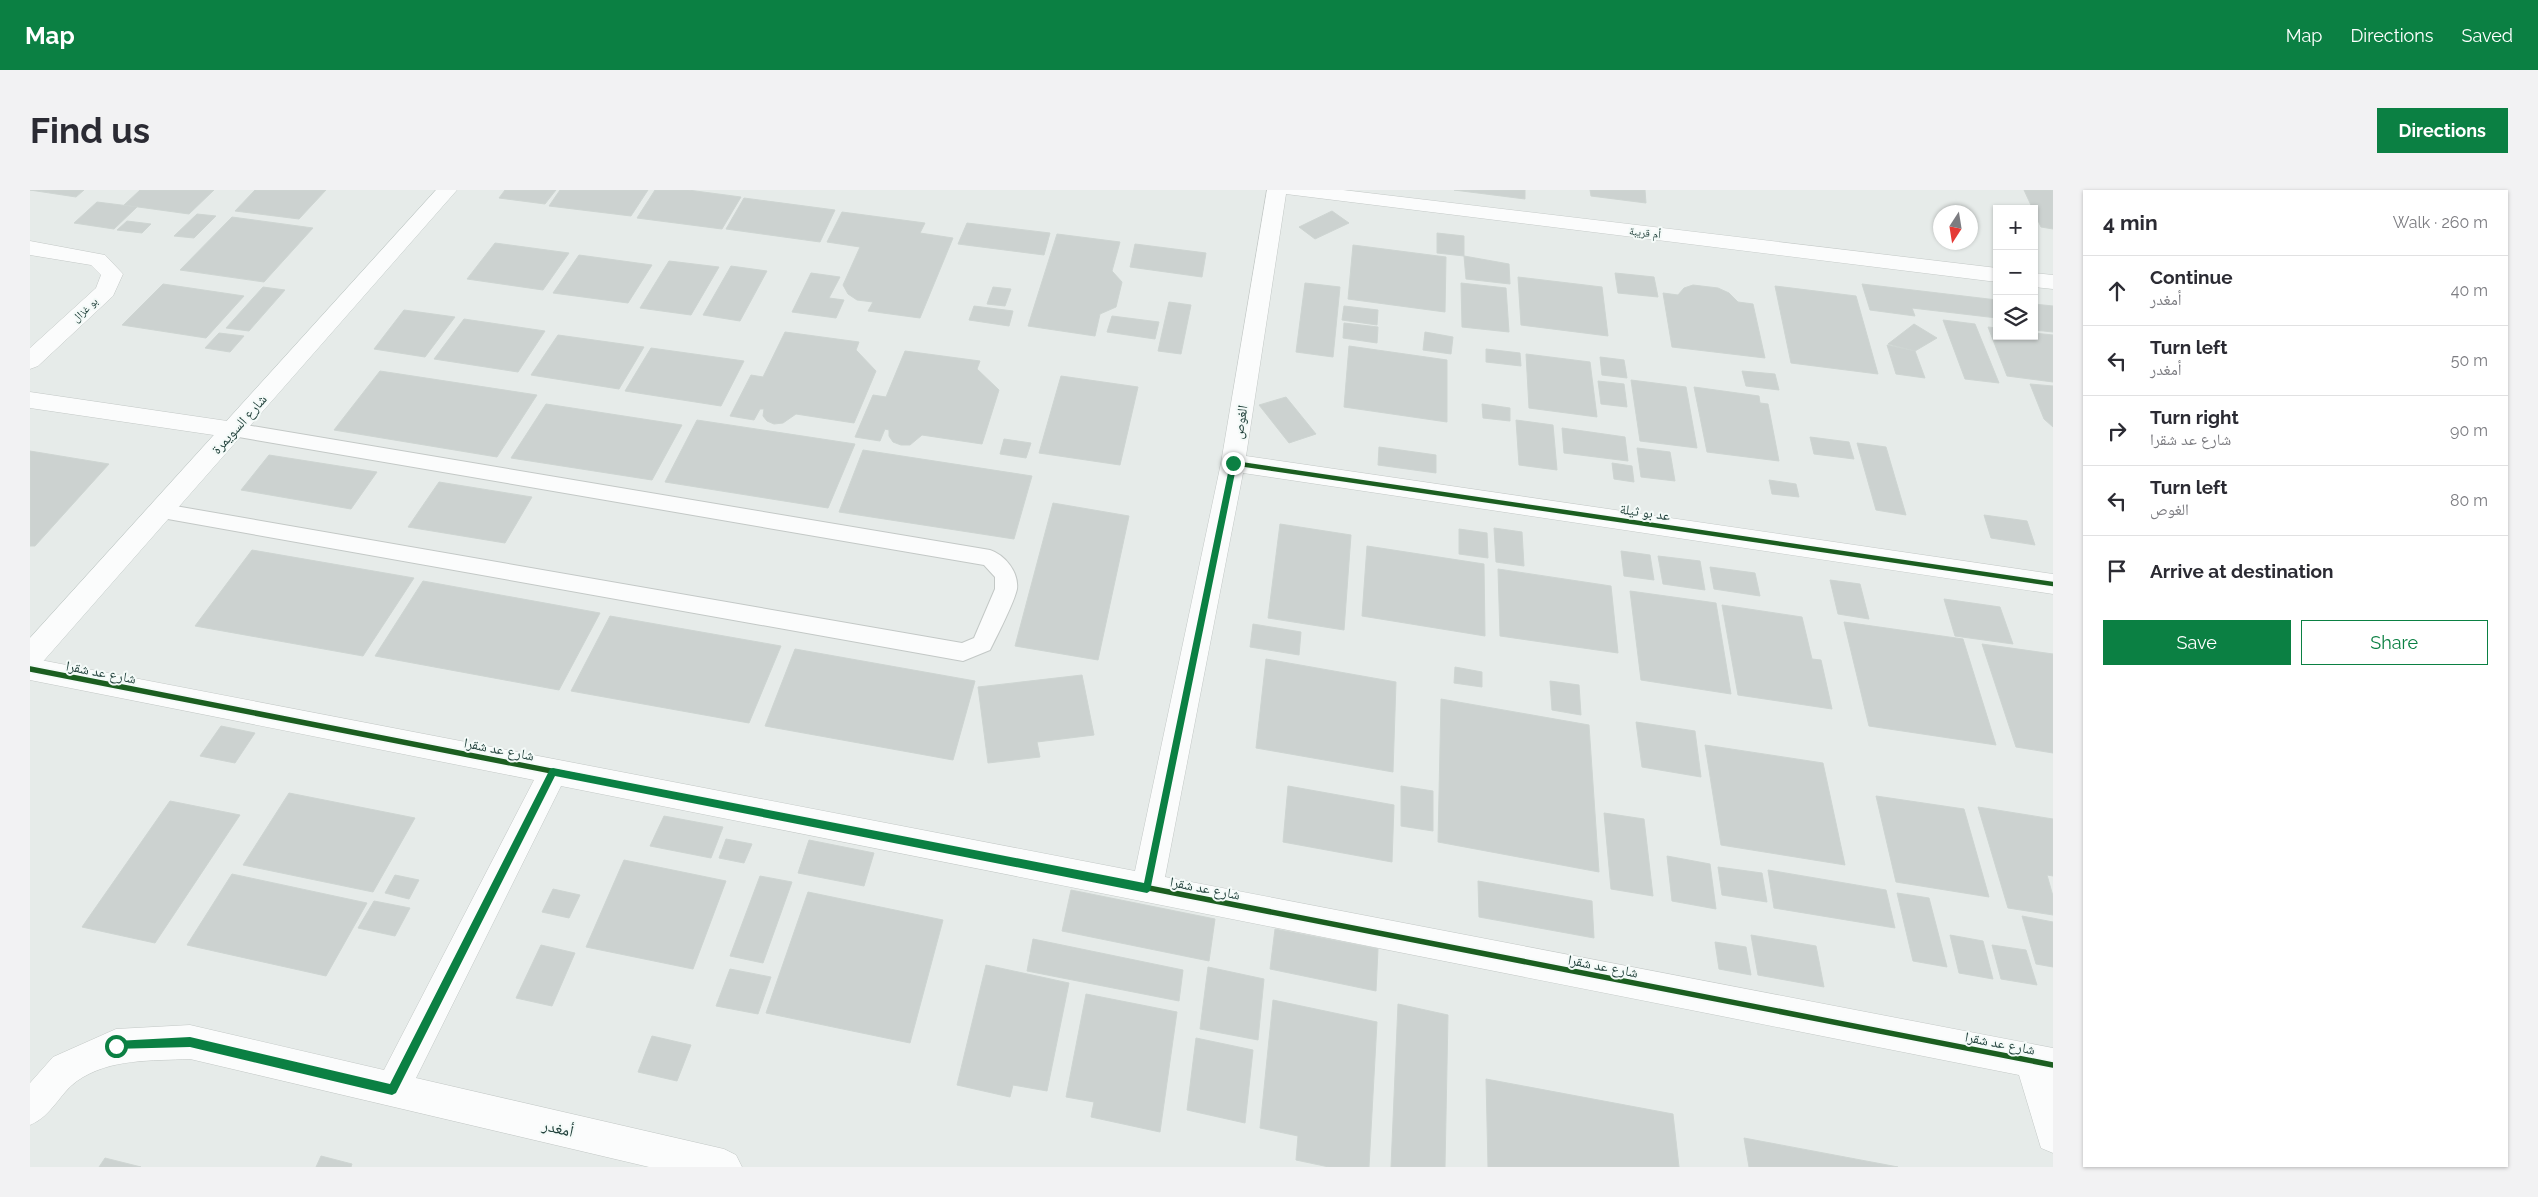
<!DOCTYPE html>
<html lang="en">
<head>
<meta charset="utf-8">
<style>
	:root { --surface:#fff; --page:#f2f2f3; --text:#2b2b33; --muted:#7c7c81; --line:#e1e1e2; --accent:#0b8043 }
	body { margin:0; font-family:Raleway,"Noto Naskh Arabic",sans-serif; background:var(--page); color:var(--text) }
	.controls { position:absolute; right:15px; top:15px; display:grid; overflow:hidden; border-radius:0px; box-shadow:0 1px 4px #0004 }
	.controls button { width:45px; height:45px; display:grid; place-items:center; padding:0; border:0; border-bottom:1px solid var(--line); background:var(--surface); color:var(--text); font:25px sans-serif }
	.compass { position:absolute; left:1903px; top:15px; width:45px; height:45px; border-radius:50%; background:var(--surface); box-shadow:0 1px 4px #0004; rotate:192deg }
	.stop { position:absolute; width:15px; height:15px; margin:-11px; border:4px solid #0b8043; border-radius:50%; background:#fff }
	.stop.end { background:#0b8043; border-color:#fff; box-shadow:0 1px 5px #0008 }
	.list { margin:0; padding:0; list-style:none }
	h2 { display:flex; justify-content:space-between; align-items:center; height:65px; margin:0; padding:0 20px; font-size:21px }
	h2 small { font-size:16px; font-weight:400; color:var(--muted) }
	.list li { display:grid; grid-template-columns:32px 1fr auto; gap:15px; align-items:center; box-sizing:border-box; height:70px; padding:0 20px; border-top:1px solid var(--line) }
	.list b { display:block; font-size:19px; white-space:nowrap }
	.list p { margin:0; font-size:16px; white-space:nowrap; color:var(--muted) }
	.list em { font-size:16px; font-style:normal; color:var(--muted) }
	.actions { display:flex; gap:10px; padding:15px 20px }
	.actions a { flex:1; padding:11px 0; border:1px solid var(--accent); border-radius:0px; text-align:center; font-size:18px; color:var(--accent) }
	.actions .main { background:var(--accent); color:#fff }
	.icon { flex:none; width:28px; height:28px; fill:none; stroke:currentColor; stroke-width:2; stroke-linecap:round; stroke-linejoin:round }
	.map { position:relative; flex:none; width:2023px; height:977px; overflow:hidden; border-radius:0px }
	header { display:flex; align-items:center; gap:30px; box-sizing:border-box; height:70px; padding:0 25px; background:var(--accent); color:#fff }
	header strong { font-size:24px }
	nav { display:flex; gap:28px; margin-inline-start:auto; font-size:18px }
	.intro { display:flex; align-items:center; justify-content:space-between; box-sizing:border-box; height:120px; padding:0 30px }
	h1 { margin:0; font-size:35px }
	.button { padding:12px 22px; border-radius:0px; background:var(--accent); color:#fff; font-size:18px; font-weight:700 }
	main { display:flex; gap:30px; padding:0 30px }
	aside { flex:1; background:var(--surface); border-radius:0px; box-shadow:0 1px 4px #0004 }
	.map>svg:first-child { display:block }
	.building { fill:#ccd2d0; stroke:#ced5d2 }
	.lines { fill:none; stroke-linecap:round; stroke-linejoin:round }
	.lane-casing { stroke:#c3c8c6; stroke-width:2 }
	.street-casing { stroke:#c3c8c6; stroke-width:1 }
	.secondary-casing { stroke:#c1c9c7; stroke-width:1 }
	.lane { fill:#fbfcfc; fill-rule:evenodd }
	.street { fill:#fbfcfc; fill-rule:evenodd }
	.secondary { fill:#fbfcfc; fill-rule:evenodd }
	.cycleway-far1-casing { stroke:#f4faf8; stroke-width:7 }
	.cycleway-casing { stroke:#f4faf8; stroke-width:9 }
	.cycleway-far1 { stroke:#1b5e20; stroke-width:4.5 }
	.cycleway { stroke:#1b5e20; stroke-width:5.5 }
	.route { fill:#0b8043 }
	.labels { text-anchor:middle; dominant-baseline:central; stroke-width:4; stroke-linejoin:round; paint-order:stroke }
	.far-street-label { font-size:11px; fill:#21413b; stroke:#f4faf8 }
	.street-label { font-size:14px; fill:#21413b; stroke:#f4faf8 }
	.near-street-label { font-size:16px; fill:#21413b; stroke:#f4faf8 }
</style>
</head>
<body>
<header>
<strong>Map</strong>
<nav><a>Map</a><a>Directions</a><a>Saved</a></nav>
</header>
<div class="intro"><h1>Find us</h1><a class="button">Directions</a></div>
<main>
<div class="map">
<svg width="2023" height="977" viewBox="0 0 2023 977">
	<rect width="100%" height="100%" fill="#e6ebe9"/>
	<g class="building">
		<path d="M 0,0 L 54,0 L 46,7 Z"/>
		<path d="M 110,0 L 184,0 L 159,24 L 94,15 Z"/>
		<path d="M 225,0 L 296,0 L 269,29 L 205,21 Z"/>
		<path d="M 475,0 L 526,0 L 515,14 L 469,8 Z"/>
		<path d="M 530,0 L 618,0 L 601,26 L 519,16 Z"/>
		<path d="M 625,0 L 658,0 L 711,7 L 692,39 L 607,28 Z"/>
		<path d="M 1424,0 L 1495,0 L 1495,9 Z"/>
		<path d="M 1560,0 L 1615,0 L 1616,13 L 1561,6 Z"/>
		<path d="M 1994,0 L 2023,0 L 2023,39 L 2011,37 Z"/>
		<path d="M 714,8 L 805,20 L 790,52 L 696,39 Z"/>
		<path d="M 67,12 L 107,17 L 84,39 L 44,33 Z"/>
		<path d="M 1302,21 L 1319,33 L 1285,49 L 1269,37 Z"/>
		<path d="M 812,22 L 895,33 L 890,43 L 923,48 L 890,128 L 838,121 L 843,112 L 827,110 L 818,104 L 813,95 L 830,57 L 797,52 Z"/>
		<path d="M 167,24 L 186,26 L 164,48 L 144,46 Z"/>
		<path d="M 202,27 L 283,38 L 234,92 L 150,80 Z"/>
		<path d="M 97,31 L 121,34 L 112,43 L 87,40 Z"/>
		<path d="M 937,33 L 1020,43 L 1014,65 L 928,54 Z"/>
		<path d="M 1407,43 L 1434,46 L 1434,66 L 1407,63 Z"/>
		<path d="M 1027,44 L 1090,52 L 1082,81 L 1092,92 L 1086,117 L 1070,124 L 1065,146 L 998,136 Z"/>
		<path d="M 465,53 L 539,63 L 513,100 L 437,89 Z"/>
		<path d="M 1105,54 L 1176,63 L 1172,87 L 1100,77 Z"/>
		<path d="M 1323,55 L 1416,67 L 1415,122 L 1318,109 Z"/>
		<path d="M 549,65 L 622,75 L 598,113 L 523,103 Z"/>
		<path d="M 1434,66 L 1479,74 L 1480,94 L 1436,89 Z"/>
		<path d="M 639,71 L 689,77 L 661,125 L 610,118 Z"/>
		<path d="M 701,76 L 737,81 L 710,131 L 673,125 Z"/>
		<path d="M 781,83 L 810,87 L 799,108 L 814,110 L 806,128 L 762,122 Z"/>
		<path d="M 1585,83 L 1624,87 L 1628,107 L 1588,103 Z"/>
		<path d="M 1488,87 L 1572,97 L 1578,146 L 1491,135 Z"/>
		<path d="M 1275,93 L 1310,97 L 1303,167 L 1266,162 Z"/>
		<path d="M 1431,93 L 1476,98 L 1479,142 L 1432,137 Z"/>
		<path d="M 133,94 L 214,106 L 176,148 L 92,135 Z"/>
		<path d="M 1832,94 L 1967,110 L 1967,128 L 1882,118 L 1885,126 L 1840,120 Z"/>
		<path d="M 1663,95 L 1688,98 L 1699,103 L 1708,112 L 1723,114 L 1735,168 L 1642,157 L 1633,103 L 1648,105 L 1654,98 Z"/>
		<path d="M 1745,96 L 1826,106 L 1848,184 L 1761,173 Z"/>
		<path d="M 233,97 L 255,100 L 219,141 L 196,138 Z"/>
		<path d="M 963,97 L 981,99 L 975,116 L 957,114 Z"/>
		<path d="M 1139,112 L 1161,115 L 1151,164 L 1128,161 Z"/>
		<path d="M 2004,114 L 2023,116 L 2023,142 L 2004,140 Z"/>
		<path d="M 944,116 L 983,121 L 979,136 L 939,130 Z"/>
		<path d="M 1314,116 L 1348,120 L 1347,135 L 1312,130 Z"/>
		<path d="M 374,120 L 425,127 L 395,167 L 344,159 Z"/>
		<path d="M 1082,126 L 1129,132 L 1125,149 L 1077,142 Z"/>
		<path d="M 434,129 L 515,141 L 488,182 L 404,169 Z"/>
		<path d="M 1913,130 L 1945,134 L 1969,193 L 1935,189 Z"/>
		<path d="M 1314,133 L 1348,137 L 1347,153 L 1313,148 Z"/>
		<path d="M 1884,134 L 1907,148 L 1885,161 L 1858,154 Z"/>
		<path d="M 1958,137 L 1967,138 L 1967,146 L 2004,146 L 2004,143 L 2023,145 L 2023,192 L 1977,186 Z"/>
		<path d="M 755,142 L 829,152 L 826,160 L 846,181 L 824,233 L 766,224 L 753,233 L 744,234 L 737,231 L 733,226 L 734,219 L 730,219 L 724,230 L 700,226 L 721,185 L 733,187 Z"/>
		<path d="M 1395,142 L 1423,147 L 1421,164 L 1393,160 Z"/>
		<path d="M 189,143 L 214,146 L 200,162 L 175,158 Z"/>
		<path d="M 528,145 L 614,157 L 589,199 L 501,185 Z"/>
		<path d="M 1857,155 L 1885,161 L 1895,188 L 1866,184 Z"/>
		<path d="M 1319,156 L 1417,170 L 1417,232 L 1314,217 Z"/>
		<path d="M 621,158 L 714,171 L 691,216 L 595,201 Z"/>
		<path d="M 1456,159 L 1490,163 L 1491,176 L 1456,172 Z"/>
		<path d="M 875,161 L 950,171 L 947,179 L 969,200 L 952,254 L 892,245 L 880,255 L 871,255 L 863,252 L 859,246 L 859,240 L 855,239 L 850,251 L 825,247 L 843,205 L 856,207 Z"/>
		<path d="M 1496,164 L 1560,172 L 1567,227 L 1499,218 Z"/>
		<path d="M 1570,167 L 1594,170 L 1597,188 L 1572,185 Z"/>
		<path d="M 350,181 L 507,205 L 467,267 L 304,240 Z"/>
		<path d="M 1712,181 L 1745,184 L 1749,200 L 1716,196 Z"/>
		<path d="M 1031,186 L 1108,197 L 1090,275 L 1009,263 Z"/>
		<path d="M 1601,190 L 1656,197 L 1667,258 L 1610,251 Z"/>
		<path d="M 1568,191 L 1594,194 L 1597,217 L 1571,214 Z"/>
		<path d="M 2000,194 L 2023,196 L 2023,237 L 2014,229 Z"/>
		<path d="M 1664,197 L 1729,206 L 1730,213 L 1738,214 L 1749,271 L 1677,262 Z"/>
		<path d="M 1256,207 L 1286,244 L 1259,253 L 1229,215 Z"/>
		<path d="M 516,214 L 652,235 L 622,290 L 481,268 Z"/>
		<path d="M 1452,214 L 1480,218 L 1480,231 L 1453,228 Z"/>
		<path d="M 667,230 L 825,254 L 798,318 L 635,292 Z"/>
		<path d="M 1486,230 L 1523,235 L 1527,280 L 1489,275 Z"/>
		<path d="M 1532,238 L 1595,247 L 1598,271 L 1534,263 Z"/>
		<path d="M 1780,247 L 1819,252 L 1824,269 L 1784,264 Z"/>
		<path d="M 974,249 L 1001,253 L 996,268 L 970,264 Z"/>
		<path d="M 1827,253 L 1856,257 L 1876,325 L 1846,320 Z"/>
		<path d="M 1349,257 L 1406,265 L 1406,283 L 1348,275 Z"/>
		<path d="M 1607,258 L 1640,262 L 1645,291 L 1611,287 Z"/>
		<path d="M 833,260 L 1002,286 L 984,349 L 809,322 Z"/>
		<path d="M 0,261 L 79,274 L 5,356 L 0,356 Z"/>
		<path d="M 239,265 L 347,282 L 321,319 L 211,300 Z"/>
		<path d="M 1582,273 L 1602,276 L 1604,292 L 1584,289 Z"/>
		<path d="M 1739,290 L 1766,294 L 1769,307 L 1742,304 Z"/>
		<path d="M 409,292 L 502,307 L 475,353 L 378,337 Z"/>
		<path d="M 1023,313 L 1099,326 L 1068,470 L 985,456 Z"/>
		<path d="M 1954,325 L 1997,331 L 2005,355 L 1961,348 Z"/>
		<path d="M 1250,334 L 1321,345 L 1314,440 L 1238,428 Z"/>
		<path d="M 1464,338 L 1492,342 L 1494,376 L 1466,372 Z"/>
		<path d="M 1429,339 L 1457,343 L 1458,368 L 1429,364 Z"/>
		<path d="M 1337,356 L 1454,374 L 1455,446 L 1332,426 Z"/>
		<path d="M 222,360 L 384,388 L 333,466 L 165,436 Z"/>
		<path d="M 1591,361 L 1620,365 L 1624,390 L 1594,386 Z"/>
		<path d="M 1628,366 L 1670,371 L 1675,400 L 1633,394 Z"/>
		<path d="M 1680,377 L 1725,383 L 1730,406 L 1684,399 Z"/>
		<path d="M 1468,379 L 1581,396 L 1588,463 L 1470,446 Z"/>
		<path d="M 1800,390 L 1830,394 L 1839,429 L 1808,424 Z"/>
		<path d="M 393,391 L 570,423 L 529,500 L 345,466 Z"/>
		<path d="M 1600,401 L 1686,413 L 1701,504 L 1611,490 Z"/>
		<path d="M 1914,409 L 1970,417 L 1983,454 L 1925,446 Z"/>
		<path d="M 1692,415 L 1772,427 L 1782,469 L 1791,470 L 1802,519 L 1708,505 Z"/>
		<path d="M 580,426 L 751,456 L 719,533 L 541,501 Z"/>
		<path d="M 1814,432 L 1933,449 L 1966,555 L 1839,536 Z"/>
		<path d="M 1223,434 L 1271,442 L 1269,465 L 1220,457 Z"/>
		<path d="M 1952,454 L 2023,464 L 2023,563 L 1986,557 Z"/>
		<path d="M 765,459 L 945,491 L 923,570 L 735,536 Z"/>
		<path d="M 1236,469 L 1366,492 L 1363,582 L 1226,558 Z"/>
		<path d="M 1425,477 L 1452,482 L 1452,497 L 1424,493 Z"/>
		<path d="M 1052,485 L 1064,545 L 1007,552 L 1010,567 L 958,573 L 948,497 Z"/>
		<path d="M 1520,491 L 1549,495 L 1551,525 L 1522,520 Z"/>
		<path d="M 1411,509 L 1559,535 L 1569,682 L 1408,652 Z"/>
		<path d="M 1606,532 L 1665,541 L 1671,587 L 1612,577 Z"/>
		<path d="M 191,536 L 225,543 L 205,573 L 170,566 Z"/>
		<path d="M 1675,555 L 1793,573 L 1815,675 L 1691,655 Z"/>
		<path d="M 1258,596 L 1364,615 L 1362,672 L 1253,652 Z"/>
		<path d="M 1371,596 L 1403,601 L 1403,641 L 1371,636 Z"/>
		<path d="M 259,603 L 385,628 L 343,702 L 213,675 Z"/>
		<path d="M 1846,606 L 1934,619 L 1959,707 L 1866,692 Z"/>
		<path d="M 140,611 L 210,625 L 125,753 L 52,737 Z"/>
		<path d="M 1948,617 L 2023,629 L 2023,686 L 2017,685 L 2023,706 L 2023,725 L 1978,718 Z"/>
		<path d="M 1574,623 L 1614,629 L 1623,706 L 1581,699 Z"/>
		<path d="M 634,626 L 693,637 L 681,668 L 620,656 Z"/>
		<path d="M 696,649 L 722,654 L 714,673 L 689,668 Z"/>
		<path d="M 779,650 L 844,663 L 834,696 L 768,683 Z"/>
		<path d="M 1637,666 L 1680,674 L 1686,719 L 1642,711 Z"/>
		<path d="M 594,670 L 696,691 L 663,779 L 556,757 Z"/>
		<path d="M 1688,677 L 1732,683 L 1737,712 L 1692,705 Z"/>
		<path d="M 1738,680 L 1856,700 L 1865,738 L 1744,718 Z"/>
		<path d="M 202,684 L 337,713 L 296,786 L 157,755 Z"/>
		<path d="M 365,685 L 389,690 L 379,709 L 355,703 Z"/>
		<path d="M 730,686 L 762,692 L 733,773 L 700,766 Z"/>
		<path d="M 1448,691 L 1562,711 L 1564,748 L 1449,727 Z"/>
		<path d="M 523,699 L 550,705 L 539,728 L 512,722 Z"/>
		<path d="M 1041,700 L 1185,729 L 1179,771 L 1032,741 Z"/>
		<path d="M 778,702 L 913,730 L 880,853 L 736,823 Z"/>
		<path d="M 1867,703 L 1899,708 L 1917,777 L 1883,771 Z"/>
		<path d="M 344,711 L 380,718 L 365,746 L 328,738 Z"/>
		<path d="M 1992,726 L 2023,732 L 2023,777 L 2006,774 Z"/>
		<path d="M 1245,739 L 1348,759 L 1346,801 L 1240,779 Z"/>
		<path d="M 1721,745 L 1786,756 L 1794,797 L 1728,785 Z"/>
		<path d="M 1920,745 L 1953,751 L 1963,789 L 1929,783 Z"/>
		<path d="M 1003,749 L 1153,780 L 1149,811 L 997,781 Z"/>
		<path d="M 1685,752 L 1716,757 L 1721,785 L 1689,779 Z"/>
		<path d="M 511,755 L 545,763 L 522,816 L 486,808 Z"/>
		<path d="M 1962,755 L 1996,760 L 2007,795 L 1971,789 Z"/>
		<path d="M 956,775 L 1039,793 L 1017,901 L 983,895 L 980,907 L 927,895 Z"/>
		<path d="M 1178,777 L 1234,789 L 1228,850 L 1170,839 Z"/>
		<path d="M 700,779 L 741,787 L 728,824 L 686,816 Z"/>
		<path d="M 1056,804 L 1147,822 L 1130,942 L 1061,927 L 1064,912 L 1036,907 Z"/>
		<path d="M 1243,810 L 1347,832 L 1339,977 L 1299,977 L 1266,970 L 1268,946 L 1230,938 Z"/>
		<path d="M 1368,814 L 1418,825 L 1415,977 L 1361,977 Z"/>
		<path d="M 622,846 L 661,855 L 647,891 L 608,882 Z"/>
		<path d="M 1166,848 L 1223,860 L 1215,933 L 1157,920 Z"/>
		<path d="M 1456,889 L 1643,924 L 1649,977 L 1458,977 Z"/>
		<path d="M 1714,948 L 1868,977 L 1719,977 Z"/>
		<path d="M 291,966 L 322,974 L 321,977 L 286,977 Z"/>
		<path d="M 75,968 L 111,977 L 69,977 Z"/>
	</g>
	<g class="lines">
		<g class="lane-casing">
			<path id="lane" d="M 204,233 L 960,360 C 975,365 989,382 987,399 C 984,413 967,446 960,460 L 933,471 L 121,326 L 118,321 L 121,316 L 128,313 L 932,453 L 944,448 L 965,399 L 965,387 L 954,375 L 197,245 L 194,240 L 197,235 Z"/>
		</g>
		<g class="street-casing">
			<g id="street">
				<path d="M 1237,0 L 1313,0 L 1967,78 L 1967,92 L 1256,4 L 1216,266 L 2023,384 L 2023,404 L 1213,283 L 1135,687 L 2023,858 L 2023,963 L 2011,958 L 1989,885 L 531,596 L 386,888 L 694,959 L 706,965 L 712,977 L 619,977 L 160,869 C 122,871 80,868 47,891 C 29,904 22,926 0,935 L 0,893 L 23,867 L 86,839 L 160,835 L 354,880 L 504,590 L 0,490 L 0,468 L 1105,681 L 1191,273 Z"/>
				<path d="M 0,51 L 75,65 L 93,84 L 83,106 L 8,176 L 0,179 L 0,158 L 66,98 L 71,85 L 61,75 L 0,65 Z"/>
				<path d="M 2004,83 L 2023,85 L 2023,99 L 2004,97 Z"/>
				<path d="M 0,202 L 204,232 L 212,234 L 216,240 L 212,246 L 204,248 L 0,218 Z"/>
			</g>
		</g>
		<g class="secondary-casing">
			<path id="secondary" d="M 406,0 L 427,0 L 10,475 L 0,478 L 0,448 Z"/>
		</g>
		<use href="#lane" class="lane"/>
		<use href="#street" class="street"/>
		<use href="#secondary" class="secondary"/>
		<g class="cycleway-far1-casing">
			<path id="cycleway-far1" d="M 1203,273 L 2023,394"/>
		</g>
		<g class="cycleway-casing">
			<path id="cycleway" d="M 0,479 L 2023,875"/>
		</g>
		<use href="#cycleway-far1" class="cycleway-far1"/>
		<use href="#cycleway" class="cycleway"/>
	</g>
	<path class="route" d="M 1203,270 L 1207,273 L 1120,701 L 1117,703 L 525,586 L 366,903 L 362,905 L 160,857 L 83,859 L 81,856 L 86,851 L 160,847 L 360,894 L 520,579 L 523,578 L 1114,693 L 1200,273 Z"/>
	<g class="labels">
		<g class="far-street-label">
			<text transform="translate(1615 43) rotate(7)">أم قريبة</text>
			<text transform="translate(55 120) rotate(-43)">بو غزال</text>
		</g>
		<g class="street-label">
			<text transform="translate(1210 232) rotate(-81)">الغوص</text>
			<text transform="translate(209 234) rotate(-48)">شارع السويمرة</text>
			<text transform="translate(1615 322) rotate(8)">عد بو ثيلة</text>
			<text transform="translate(71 482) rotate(11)">شارع عد شقرا</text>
			<text transform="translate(469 559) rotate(11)">شارع عد شقرا</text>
			<text transform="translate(1175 698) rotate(11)">شارع عد شقرا</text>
			<text transform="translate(1573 776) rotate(11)">شارع عد شقرا</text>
			<text transform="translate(1970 853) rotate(11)">شارع عد شقرا</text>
		</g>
		<g class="near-street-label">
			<text transform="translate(528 938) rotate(13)">أمغدر</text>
		</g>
	</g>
</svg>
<div class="controls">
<button>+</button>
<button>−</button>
<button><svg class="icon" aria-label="layers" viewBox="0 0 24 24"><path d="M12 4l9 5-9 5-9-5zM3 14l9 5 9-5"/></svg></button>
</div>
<svg class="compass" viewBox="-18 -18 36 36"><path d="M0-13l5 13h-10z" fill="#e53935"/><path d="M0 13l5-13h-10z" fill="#7c7c81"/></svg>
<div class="stop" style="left:86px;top:856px"></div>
<div class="stop end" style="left:1203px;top:273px"></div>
</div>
<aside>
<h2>4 min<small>Walk · 260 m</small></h2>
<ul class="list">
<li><svg class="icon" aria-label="ahead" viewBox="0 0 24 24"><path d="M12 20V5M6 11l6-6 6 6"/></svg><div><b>Continue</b><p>أمغدر</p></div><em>40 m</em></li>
<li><svg class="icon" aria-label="left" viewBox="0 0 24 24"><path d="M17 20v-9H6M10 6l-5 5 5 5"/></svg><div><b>Turn left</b><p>أمغدر</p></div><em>50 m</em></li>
<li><svg class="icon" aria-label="right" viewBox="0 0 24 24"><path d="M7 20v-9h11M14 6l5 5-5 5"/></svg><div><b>Turn right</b><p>شارع عد شقرا</p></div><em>90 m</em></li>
<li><svg class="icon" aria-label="left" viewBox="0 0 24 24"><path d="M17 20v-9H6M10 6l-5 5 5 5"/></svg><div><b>Turn left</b><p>الغوص</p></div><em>80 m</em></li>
<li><svg class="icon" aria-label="arrive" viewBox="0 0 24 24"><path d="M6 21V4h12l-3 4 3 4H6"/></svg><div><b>Arrive at destination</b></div></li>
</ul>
<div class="actions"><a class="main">Save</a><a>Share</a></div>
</aside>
</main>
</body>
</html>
